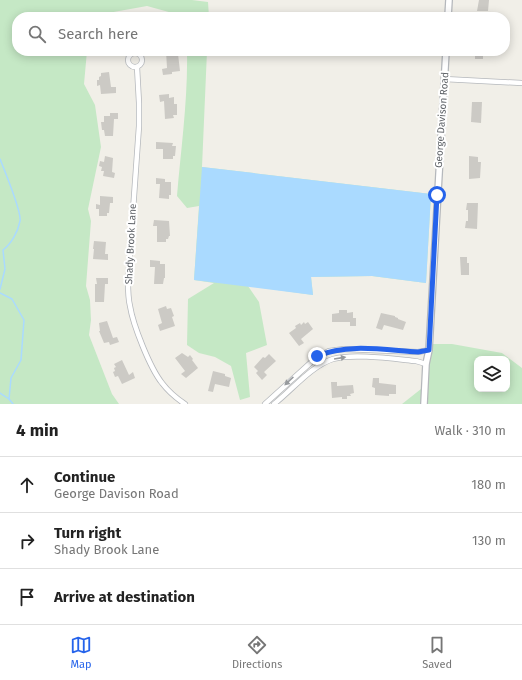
<!DOCTYPE html>
<html lang="en">
<head>
<meta charset="utf-8">
<style>
	:root { --surface:#fff; --page:#f6f6f6; --text:#222; --muted:#767676; --line:#e0e0e0; --accent:#2563eb }
	body { margin:0; font-family:"Fira Sans",sans-serif; background:var(--page); color:var(--text) }
	.controls { position:absolute; right:12px; bottom:12px; display:grid; overflow:hidden; border-radius:8px; box-shadow:0 2px 10px #0003 }
	.controls button { width:36px; height:36px; display:grid; place-items:center; padding:0; border:0; border-bottom:1px solid var(--line); background:var(--surface); color:var(--text); font:20px sans-serif }
	.stop { position:absolute; width:12px; height:12px; margin:-9px; border:3px solid #2563eb; border-radius:50%; background:#fff }
	.stop.end { background:#2563eb; border-color:#fff; box-shadow:0 1px 4px #0008 }
	.list { margin:0; padding:0; list-style:none }
	h2 { display:flex; justify-content:space-between; align-items:center; height:52px; margin:0; padding:0 16px; font-size:17px }
	h2 small { font-size:13px; font-weight:400; color:var(--muted) }
	.list li { display:grid; grid-template-columns:26px 1fr auto; gap:12px; align-items:center; box-sizing:border-box; height:56px; padding:0 16px; border-top:1px solid var(--line) }
	.list b { display:block; font-size:15px; white-space:nowrap }
	.list p { margin:0; font-size:13px; white-space:nowrap; color:var(--muted) }
	.list em { font-size:13px; font-style:normal; color:var(--muted) }
	.icon { flex:none; width:22px; height:22px; fill:none; stroke:currentColor; stroke-width:2; stroke-linecap:round; stroke-linejoin:round }
	.map { position:relative; flex:none; width:522px; height:404px; overflow:hidden }
	.search { position:absolute; background:var(--surface); box-shadow:0 2px 10px #0003; left:12px; right:12px; top:12px; height:44px; display:flex; align-items:center; gap:10px; box-sizing:border-box; padding:0 14px; border-radius:16px; color:var(--muted); font-size:15px }
	.sheet { height:220px; background:var(--surface) }
	nav { display:flex; justify-content:space-around; align-items:center; box-sizing:border-box; height:56px; border-top:1px solid var(--line); background:var(--surface); font-size:11px; color:var(--muted) }
	nav a { display:grid; justify-items:center; gap:2px }
	nav .on { color:var(--accent) }
	.map>svg:first-child { display:block }
	.green { fill:#c5e8c5; fill-rule:evenodd }
	.water { fill:#aadaff }
	.lines { fill:none; stroke-linecap:round; stroke-linejoin:round }
	.stream { stroke:#aadaff; stroke-width:1.5 }
	.building { fill:#cccac5 }
	.minor-casing { stroke:#b5b8bc; stroke-width:6 }
	.tertiary-casing { stroke:#b5b8bc; stroke-width:8 }
	.minor { stroke:#fff; stroke-width:4.5 }
	.tertiary { stroke:#fff; stroke-width:5.5 }
	.oneway { fill:#979a9d }
	.route { stroke:#2563eb; stroke-width:5 }
	.labels { text-anchor:middle; dominant-baseline:central; stroke-width:4; stroke-linejoin:round; paint-order:stroke }
	.street-label { font-size:10px; fill:#5f6368; stroke:#fff }
</style>
</head>
<body>
<div class="map">
<svg width="522" height="404" viewBox="0 0 522 404">
	<rect width="100%" height="100%" fill="#f1efe8"/>
	<g class="green">
		<path d="M 0,0 L 192,0 L 208,2 L 209,17 L 177,17 L 176,14 L 147,6 L 108,13 L 103,17 L 17,17 L 17,51 L 87,51 L 84,84 L 95,105 L 101,147 L 88,209 L 91,221 L 86,286 L 90,300 L 91,320 L 89,335 L 112,394 L 119,404 L 0,404 Z"/>
		<path d="M 187,51 L 207,51 L 202,167 L 431,194 L 426,283 L 372,276 L 311,277 L 313,295 L 248,286 L 259,302 L 267,345 L 246,353 L 250,397 L 240,400 L 231,366 L 215,357 L 199,353 L 187,345 L 188,299 L 214,283 L 194,280 L 199,206 L 187,208 L 177,196 C 181,148 188,100 187,51 Z"/>
		<path d="M 431,344 L 452,344 L 502,353 L 522,368 L 522,404 L 402,404 L 421,389 ZM 477,359 L 507,359 L 507,389 L 477,389 Z"/>
	</g>
	<path class="water" d="M 202,167 L 431,194 L 426,283 L 372,276 L 311,277 L 313,295 L 194,280 Z"/>
	<g class="lines">
		<g class="stream">
			<path d="M 0,159 C 4,169 22,213 20,221 C 18,232 11,244 3,250 L 5,269 L 0,289"/>
			<path d="M 0,293 L 12,299 L 24,320 L 21,360 L 11,378 L 9,399 L 13,404"/>
			<path d="M 0,393 L 9,399"/>
		</g>
	</g>
	<g class="building">
		<path d="M 479,0 L 489,0 L 488,11 L 477,11 Z"/>
		<path d="M 166,51 L 175,51 L 175,54 L 178,54 L 180,71 L 172,72 L 172,74 L 163,75 L 162,69 L 167,68 Z"/>
		<rect x="475" y="51" width="8" height="8"/>
		<path d="M 109,72 L 111,87 L 116,87 L 116,93 L 101,94 L 100,85 L 97,86 L 97,80 L 99,80 L 99,77 L 101,76 L 101,73 Z"/>
		<path d="M 169,94 L 169,98 L 174,97 L 174,104 L 177,104 L 177,115 L 173,115 L 174,118 L 165,119 L 164,101 L 160,102 L 159,95 Z"/>
		<path d="M 472,102 L 482,102 L 481,123 L 471,122 Z"/>
		<path d="M 110,113 L 118,113 L 118,119 L 114,119 L 113,136 L 105,136 L 104,130 L 102,130 L 101,122 L 104,122 L 104,116 L 110,116 Z"/>
		<path d="M 156,142 L 173,143 L 172,146 L 176,146 L 175,156 L 173,156 L 173,159 L 163,159 L 163,149 L 156,149 Z"/>
		<path d="M 105,156 L 113,158 L 112,172 L 115,173 L 114,178 L 103,176 L 104,171 L 101,171 L 102,167 L 99,166 L 100,161 L 104,162 Z"/>
		<path d="M 469,156 L 478,157 L 478,162 L 481,162 L 480,178 L 469,179 Z"/>
		<path d="M 156,178 L 165,179 L 165,182 L 171,182 L 171,195 L 169,195 L 169,199 L 159,198 L 160,184 L 156,184 Z"/>
		<path d="M 100,196 L 113,197 L 113,203 L 110,203 L 109,213 L 107,213 L 107,216 L 99,216 L 99,209 L 96,209 L 96,204 L 100,205 Z"/>
		<path d="M 467,203 L 478,203 L 477,229 L 465,228 L 466,221 L 468,221 L 468,210 L 466,210 Z"/>
		<path d="M 154,220 L 169,221 L 170,236 L 169,236 L 168,239 L 166,239 L 166,242 L 157,242 L 157,226 L 153,226 Z"/>
		<path d="M 94,241 L 106,242 L 105,254 L 108,254 L 108,260 L 93,259 L 94,249 L 93,249 Z"/>
		<path d="M 460,257 L 467,257 L 467,263 L 469,263 L 469,275 L 461,275 Z"/>
		<path d="M 150,260 L 160,261 L 160,264 L 165,264 L 165,278 L 164,278 L 163,284 L 154,284 L 155,267 L 150,267 Z"/>
		<path d="M 96,278 L 108,278 L 108,284 L 105,284 L 104,302 L 95,302 L 95,284 L 97,284 Z"/>
		<path d="M 166,306 L 167,309 L 171,308 L 174,316 L 172,317 L 175,326 L 160,331 L 158,325 L 162,323 L 158,309 Z"/>
		<path d="M 339,310 L 347,310 L 347,313 L 353,312 L 353,318 L 356,318 L 356,326 L 350,326 L 350,322 L 332,322 L 332,314 L 339,313 Z"/>
		<path d="M 381,313 L 395,316 L 395,317 L 398,318 L 398,319 L 406,322 L 403,330 L 384,325 L 382,330 L 376,328 Z"/>
		<path d="M 107,321 L 113,338 L 117,337 L 119,342 L 110,345 L 109,342 L 104,343 L 99,331 L 100,331 L 99,323 Z"/>
		<path d="M 304,322 L 305,324 L 308,322 L 313,329 L 301,339 L 304,343 L 299,346 L 289,333 L 296,328 L 295,326 L 300,323 L 301,325 Z"/>
		<path d="M 182,353 L 188,357 L 190,355 L 193,359 L 192,360 L 198,368 L 186,378 L 181,374 L 185,371 L 175,358 Z"/>
		<path d="M 269,354 L 276,361 L 264,372 L 267,375 L 262,380 L 256,373 L 258,371 L 254,367 L 263,357 L 265,358 Z"/>
		<path d="M 122,360 L 129,375 L 133,372 L 135,378 L 122,384 L 118,376 L 115,377 L 113,372 L 115,371 L 114,368 L 116,367 L 114,364 Z"/>
		<path d="M 213,371 L 225,374 L 225,376 L 231,378 L 229,387 L 215,384 L 213,392 L 208,391 Z"/>
		<path d="M 373,378 L 379,378 L 379,383 L 396,385 L 396,394 L 389,394 L 389,396 L 375,395 L 375,388 L 372,387 Z"/>
		<path d="M 331,382 L 337,382 L 337,386 L 353,385 L 354,393 L 350,394 L 351,396 L 347,396 L 347,399 L 342,399 L 342,397 L 332,398 Z"/>
	</g>
	<g class="lines">
		<g class="minor-casing">
			<g id="minor">
				<circle cx="135" cy="60" r="7"/>
				<path d="M 137,67 L 139,103 L 139,126 L 128,281 C 128,289 128,298 130,306 C 133,325 150,368 162,383 C 168,391 176,398 185,404"/>
				<path d="M 444,79 L 522,83"/>
				<path d="M 265,404 L 317,357 L 329,351 L 344,349 L 418,352 L 429,350"/>
				<path d="M 274,404 C 292,390 311,366 333,359 C 352,353 395,359 416,361 L 426,364"/>
			</g>
		</g>
		<g class="tertiary-casing">
			<g id="tertiary">
				<path d="M 448,17 L 449,0"/>
				<path d="M 424,404 L 426,364 L 429,350 L 446,51"/>
			</g>
		</g>
		<use href="#minor" class="minor"/>
		<use href="#tertiary" class="tertiary"/>
	</g>
	<defs><path id="oneway-solid" d="M-6-.8H1V-3.2L6.5 0L1 3.2V.8H-6Z"/></defs>
	<g class="oneway">
		<use href="#oneway-solid" transform="translate(340 358) rotate(-9)"/>
		<use href="#oneway-solid" transform="translate(289 381) rotate(137)"/>
	</g>
	<g class="lines">
		<path class="route" d="M 317,356 C 348,343 385,350 418,352 L 429,350 L 437,195"/>
	</g>
	<g class="labels">
		<g class="street-label">
			<text transform="translate(442 120) rotate(-86)">George Davison Road</text>
			<text transform="translate(131 244) rotate(-87)">Shady Brook Lane</text>
		</g>
	</g>
</svg>
<div class="controls">
<button><svg class="icon" aria-label="layers" viewBox="0 0 24 24"><path d="M12 4l9 5-9 5-9-5zM3 14l9 5 9-5"/></svg></button>
</div>
<div class="stop" style="left:437px;top:195px"></div>
<div class="stop end" style="left:317px;top:356px"></div>
<div class="search"><svg class="icon" aria-label="search" viewBox="0 0 24 24"><circle cx="10" cy="10" r="6"/><path d="M15 15l6 6"/></svg>Search here</div>
</div>
<section class="sheet">
<h2>4 min<small>Walk · 310 m</small></h2>
<ul class="list">
<li><svg class="icon" aria-label="ahead" viewBox="0 0 24 24"><path d="M12 20V5M6 11l6-6 6 6"/></svg><div><b>Continue</b><p>George Davison Road</p></div><em>180 m</em></li>
<li><svg class="icon" aria-label="right" viewBox="0 0 24 24"><path d="M7 20v-9h11M14 6l5 5-5 5"/></svg><div><b>Turn right</b><p>Shady Brook Lane</p></div><em>130 m</em></li>
<li><svg class="icon" aria-label="arrive" viewBox="0 0 24 24"><path d="M6 21V4h12l-3 4 3 4H6"/></svg><div><b>Arrive at destination</b></div></li>
</ul>
</section>
<nav>
<a class="on"><svg class="icon" aria-label="map" viewBox="0 0 24 24"><path d="M3 6l6-2 6 2 6-2v14l-6 2-6-2-6 2zM9 4v14M15 6v14"/></svg>Map</a>
<a><svg class="icon" aria-label="directions" viewBox="0 0 24 24"><path d="M12 3l9 9-9 9-9-9zM9 14v-3h6M13 9l2 2-2 2"/></svg>Directions</a>
<a><svg class="icon" aria-label="saved" viewBox="0 0 24 24"><path d="M7 4h10v16l-5-4-5 4z"/></svg>Saved</a>
</nav>
</body>
</html>
